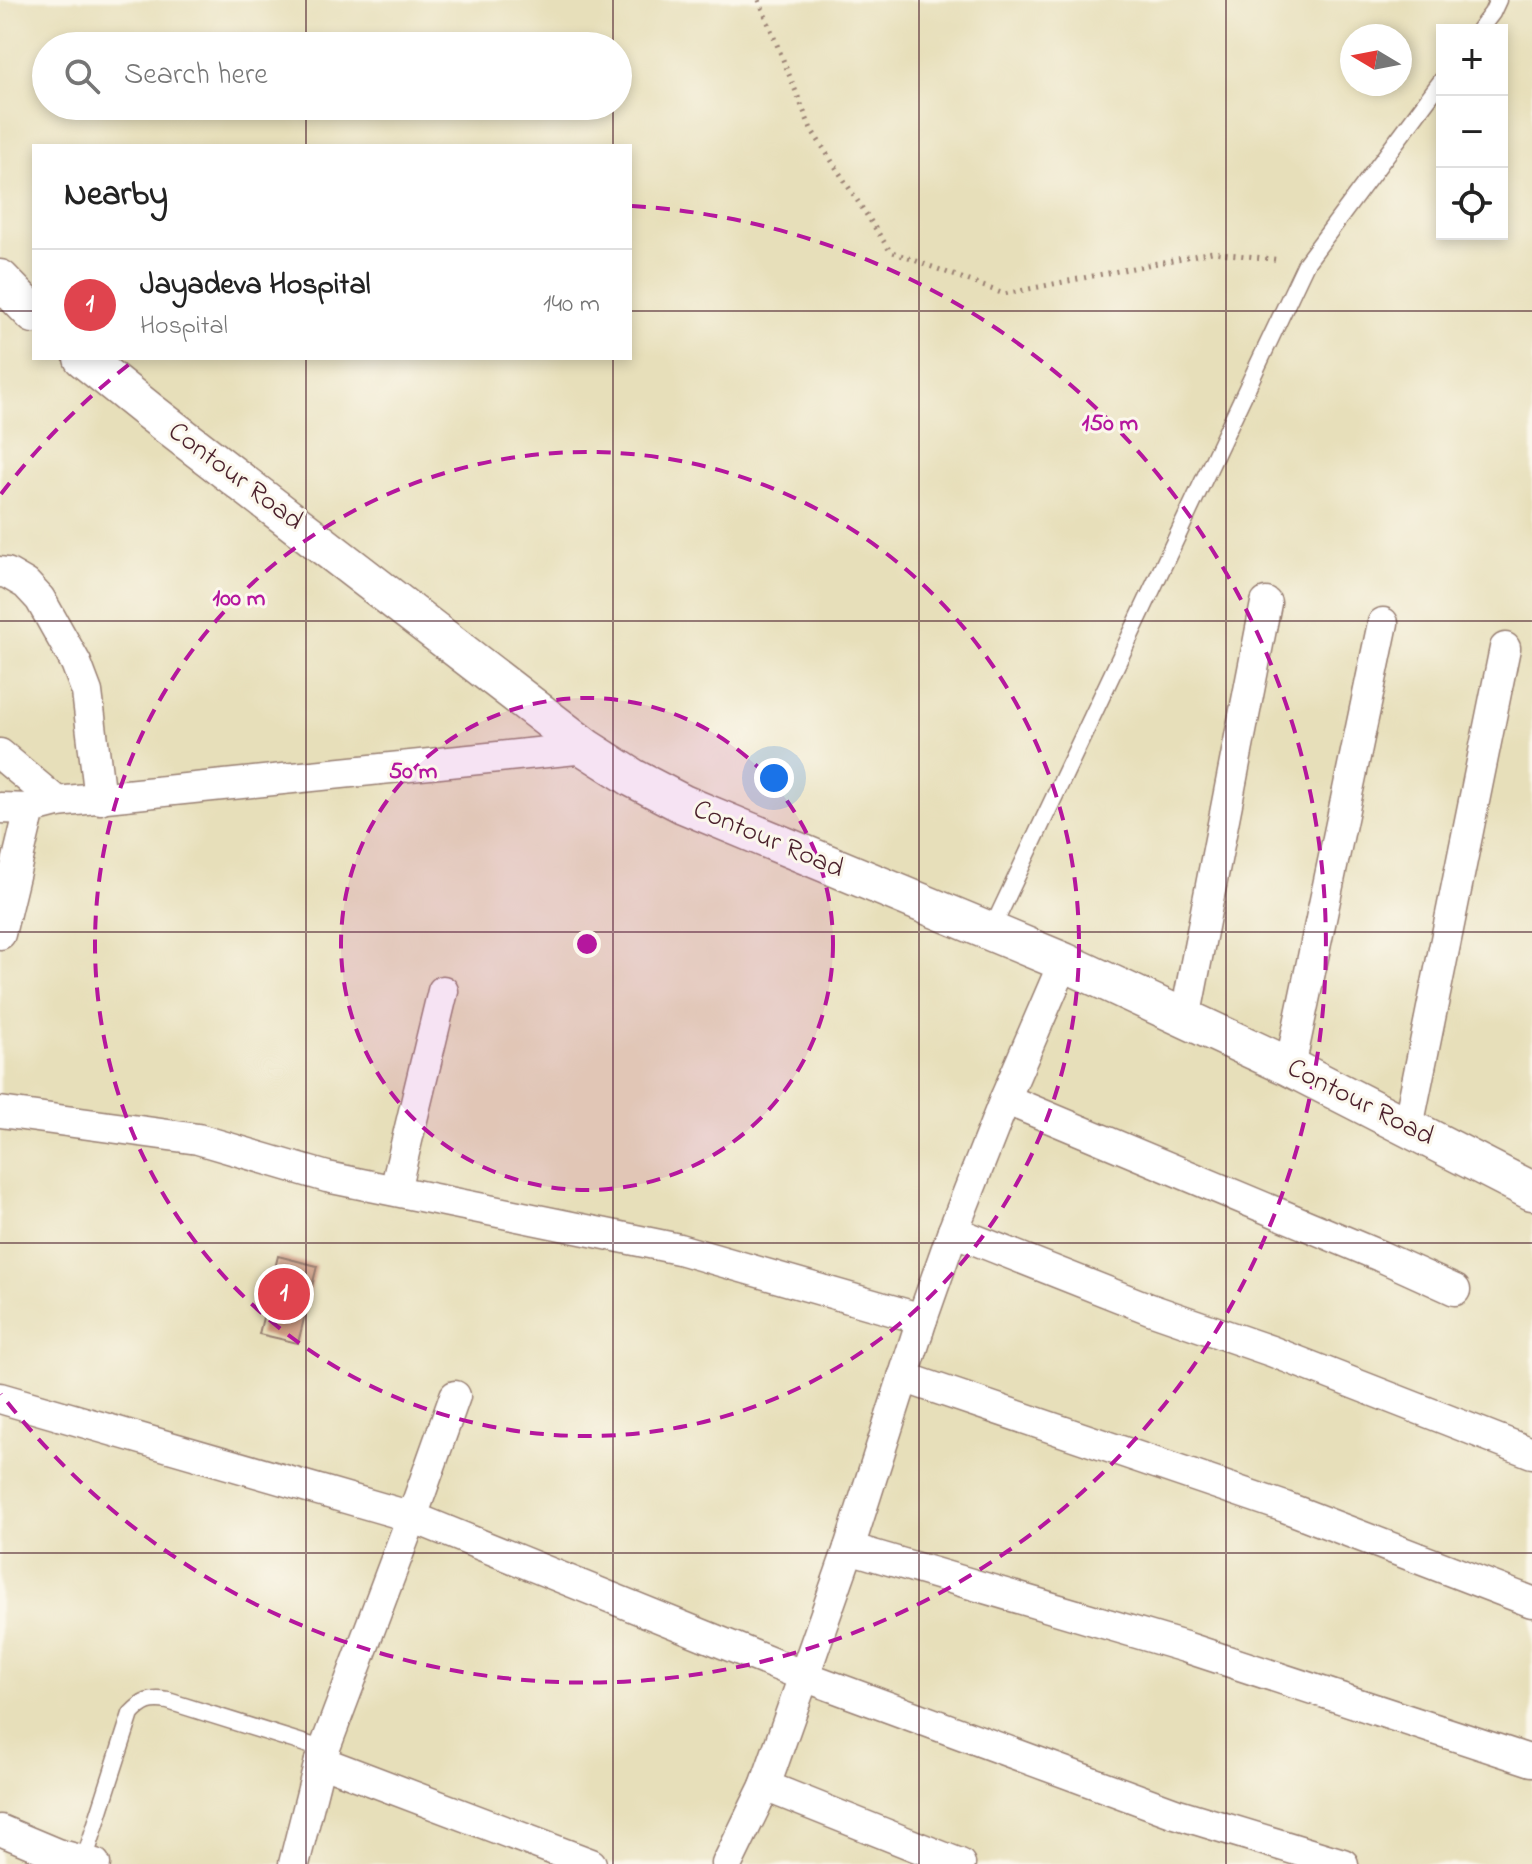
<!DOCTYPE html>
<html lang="en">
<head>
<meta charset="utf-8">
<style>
	:root { --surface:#fff; --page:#f2f2f2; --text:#222; --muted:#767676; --line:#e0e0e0; --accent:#0f766e }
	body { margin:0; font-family:"Indie Flower",sans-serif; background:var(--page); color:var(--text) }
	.controls { position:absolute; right:24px; top:24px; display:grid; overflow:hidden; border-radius:0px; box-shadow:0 4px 12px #0003 }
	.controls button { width:72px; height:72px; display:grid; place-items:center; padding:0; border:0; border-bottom:2px solid var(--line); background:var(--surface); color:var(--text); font:40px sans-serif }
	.compass { position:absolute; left:1340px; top:24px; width:72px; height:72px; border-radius:50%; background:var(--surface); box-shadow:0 4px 12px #0003; rotate:280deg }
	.you { position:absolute; left:774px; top:778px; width:28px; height:28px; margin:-20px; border:6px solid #fff; border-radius:50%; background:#1a73e8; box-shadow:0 0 0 12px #1a73e833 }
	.badge { display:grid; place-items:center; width:52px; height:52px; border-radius:50%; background:var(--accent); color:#fff; font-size:26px; font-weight:700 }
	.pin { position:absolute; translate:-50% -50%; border:4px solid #fff; box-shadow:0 2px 8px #0006 }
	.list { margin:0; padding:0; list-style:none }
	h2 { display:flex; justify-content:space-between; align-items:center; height:104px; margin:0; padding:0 32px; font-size:34px }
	h2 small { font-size:26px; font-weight:400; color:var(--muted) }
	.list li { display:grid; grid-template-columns:52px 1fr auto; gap:24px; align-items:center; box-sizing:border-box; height:112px; padding:0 32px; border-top:2px solid var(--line) }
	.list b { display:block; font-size:30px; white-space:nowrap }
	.list p { margin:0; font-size:26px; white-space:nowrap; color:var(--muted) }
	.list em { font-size:26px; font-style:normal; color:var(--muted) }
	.icon { flex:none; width:44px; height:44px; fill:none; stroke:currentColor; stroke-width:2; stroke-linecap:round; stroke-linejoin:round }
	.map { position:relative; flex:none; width:1532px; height:1864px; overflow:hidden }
	.search { position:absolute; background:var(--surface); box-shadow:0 4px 12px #0003; left:32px; top:32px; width:600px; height:88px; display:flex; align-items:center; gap:20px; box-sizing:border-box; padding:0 28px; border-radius:44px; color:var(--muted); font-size:30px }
	.panel { position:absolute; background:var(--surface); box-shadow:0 4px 12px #0003; left:32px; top:144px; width:600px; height:216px; border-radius:0px }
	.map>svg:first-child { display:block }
	.building { fill:#ce997f }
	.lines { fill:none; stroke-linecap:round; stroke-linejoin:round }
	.service-casing { stroke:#987f72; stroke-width:19 }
	.minor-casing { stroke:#987f72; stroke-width:33 }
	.tertiary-casing { stroke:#987f72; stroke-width:41 }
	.path { stroke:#987f72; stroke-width:5; stroke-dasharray:2 6; stroke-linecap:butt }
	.service { stroke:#fff; stroke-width:16 }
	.minor { stroke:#fff; stroke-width:30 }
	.tertiary { stroke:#fff; stroke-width:38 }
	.grid { fill:none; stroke:#4a1f2b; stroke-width:2; stroke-opacity:0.55 }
	.ring { fill:none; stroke:#b5179e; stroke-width:4; stroke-dasharray:14 10 }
	.labels { text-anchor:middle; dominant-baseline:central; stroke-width:6; stroke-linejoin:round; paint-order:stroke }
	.street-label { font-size:28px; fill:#4a1f2b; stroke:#fbf7ec }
	.centre { fill:#b5179e; stroke:#fbf7ec; stroke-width:4 }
	.ring-label { font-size:24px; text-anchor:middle; font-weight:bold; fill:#b5179e; stroke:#fbf7ec; stroke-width:6; stroke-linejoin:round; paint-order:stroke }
</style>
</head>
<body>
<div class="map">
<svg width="1532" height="1864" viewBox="0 0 1532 1864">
	<rect width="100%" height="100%" fill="#fbf7ec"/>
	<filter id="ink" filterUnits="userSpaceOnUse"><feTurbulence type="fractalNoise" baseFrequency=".0125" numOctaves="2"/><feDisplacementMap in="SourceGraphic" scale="16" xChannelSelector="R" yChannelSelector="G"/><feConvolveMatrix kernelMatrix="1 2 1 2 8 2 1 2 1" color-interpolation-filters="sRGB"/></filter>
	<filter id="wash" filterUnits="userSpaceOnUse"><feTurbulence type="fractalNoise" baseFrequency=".006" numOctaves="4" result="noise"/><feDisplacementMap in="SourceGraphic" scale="32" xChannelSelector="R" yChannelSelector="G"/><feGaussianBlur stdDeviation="1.8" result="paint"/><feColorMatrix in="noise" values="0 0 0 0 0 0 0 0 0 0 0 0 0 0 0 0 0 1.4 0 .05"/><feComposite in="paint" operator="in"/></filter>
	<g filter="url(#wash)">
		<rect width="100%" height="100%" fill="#e7dfba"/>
		<g id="blocks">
			<path class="building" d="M 278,1256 L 317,1266 L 298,1343 L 259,1334 Z"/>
		</g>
	</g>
	<g filter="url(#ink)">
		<use href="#blocks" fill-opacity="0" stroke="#987f72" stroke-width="2"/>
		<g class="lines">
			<g class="service-casing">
				<g id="service">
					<path d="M 1479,30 L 1492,13 L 1498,0"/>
					<path d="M 991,931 L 1306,263 L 1442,80"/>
					<path d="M 84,1861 L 131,1714 C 143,1701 151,1698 168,1701 L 325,1750"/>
				</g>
			</g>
			<g class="minor-casing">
				<g id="minor">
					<path d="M 0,572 L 7,573 L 26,584 L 40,599 L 76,663 L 87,692 L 100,799"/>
					<path d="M 0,754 L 57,802"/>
					<path d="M 0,808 L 30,809"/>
					<path d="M 0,934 L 30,809 L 57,802 L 586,748"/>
					<path d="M 1185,1019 L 1266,603"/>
					<path d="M 1290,1067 L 1383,623"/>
					<path d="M 1005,1099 L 1380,1256 L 1455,1290"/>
					<path d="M 0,1112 L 198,1139 L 327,1177 L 679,1249 L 922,1319"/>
					<path d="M 1408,1127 L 1505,648"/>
					<path d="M 395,1190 L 443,991"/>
					<path d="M 953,1231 L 1150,1309 L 1271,1351 L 1532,1453"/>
					<path d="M 903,1377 L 1285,1507 L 1532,1602"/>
					<path d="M 0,1398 L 412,1517 L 804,1676 L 1175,1813 L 1343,1864"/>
					<path d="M 849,1548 L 1185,1647 L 1532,1761"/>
					<path d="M 320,1761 L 591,1864"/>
					<path d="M 765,1786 L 960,1864"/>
					<path d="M 0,1830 L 57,1854 L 95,1864"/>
					<path d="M 294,1864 L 320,1761 L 412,1517 L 455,1396"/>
					<path d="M 727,1864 L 765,1786 L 804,1676 L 849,1548 L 922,1319 L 953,1231 L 1005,1099 L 1064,962"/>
				</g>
			</g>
			<g class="tertiary-casing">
				<g id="tertiary">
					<path d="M 0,279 L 34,314"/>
					<path d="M 83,358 L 149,411 L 586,748 L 633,778 L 683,804 L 1064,962 L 1290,1067 L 1532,1191"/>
				</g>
			</g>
			<path class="path" d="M 759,0 L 811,129 L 890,251 L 1004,294 L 1212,252 L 1281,260"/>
			<use href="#service" class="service"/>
			<use href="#minor" class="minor"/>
			<use href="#tertiary" class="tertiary"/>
		</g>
	</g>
	<path class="grid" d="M 306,0 L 306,46M 613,0 L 613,46M 919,0 L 919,1864M 1226,0 L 1226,1864M 306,106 L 306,146M 613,106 L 613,146M 0,311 L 34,311M 630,311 L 1532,311M 306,358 L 306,1864M 613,358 L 613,1864M 0,621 L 1532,621M 0,932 L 1532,932M 0,1243 L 1532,1243M 0,1553 L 1532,1553"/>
	<circle cx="587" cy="944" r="246" fill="#b5179e" fill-opacity=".12"/>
	<g class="ring">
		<circle cx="587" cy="944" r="246"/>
		<circle cx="587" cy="944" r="492"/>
		<path d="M1 494A739 739 0 0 1 132 362M632 206A739 739 0 1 1 1 1394"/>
	</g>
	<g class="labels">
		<g class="street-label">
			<text transform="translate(235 477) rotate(37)">Contour Road</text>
			<text transform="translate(768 840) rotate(23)">Contour Road</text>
			<text transform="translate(1360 1103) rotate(27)">Contour Road</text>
		</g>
	</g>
	<circle cx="587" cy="944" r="12" class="centre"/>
	<g class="ring-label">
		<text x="1110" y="430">150 m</text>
		<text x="239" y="605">100 m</text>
		<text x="413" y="778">50 m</text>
	</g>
</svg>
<div class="controls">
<button>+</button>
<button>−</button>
<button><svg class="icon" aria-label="locate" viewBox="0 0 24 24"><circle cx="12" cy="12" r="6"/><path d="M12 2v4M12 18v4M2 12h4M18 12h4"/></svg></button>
</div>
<svg class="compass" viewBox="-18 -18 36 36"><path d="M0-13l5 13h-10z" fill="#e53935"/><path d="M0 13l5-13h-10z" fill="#767676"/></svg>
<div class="you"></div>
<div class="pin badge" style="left:284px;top:1294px;background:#e0444e">1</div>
<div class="search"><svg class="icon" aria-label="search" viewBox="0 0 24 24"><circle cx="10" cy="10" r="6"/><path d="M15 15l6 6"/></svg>Search here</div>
<section class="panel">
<h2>Nearby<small></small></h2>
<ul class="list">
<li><span class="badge" style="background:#e0444e">1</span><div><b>Jayadeva Hospital</b><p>Hospital</p></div><em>140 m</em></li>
</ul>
</section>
</div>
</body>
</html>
